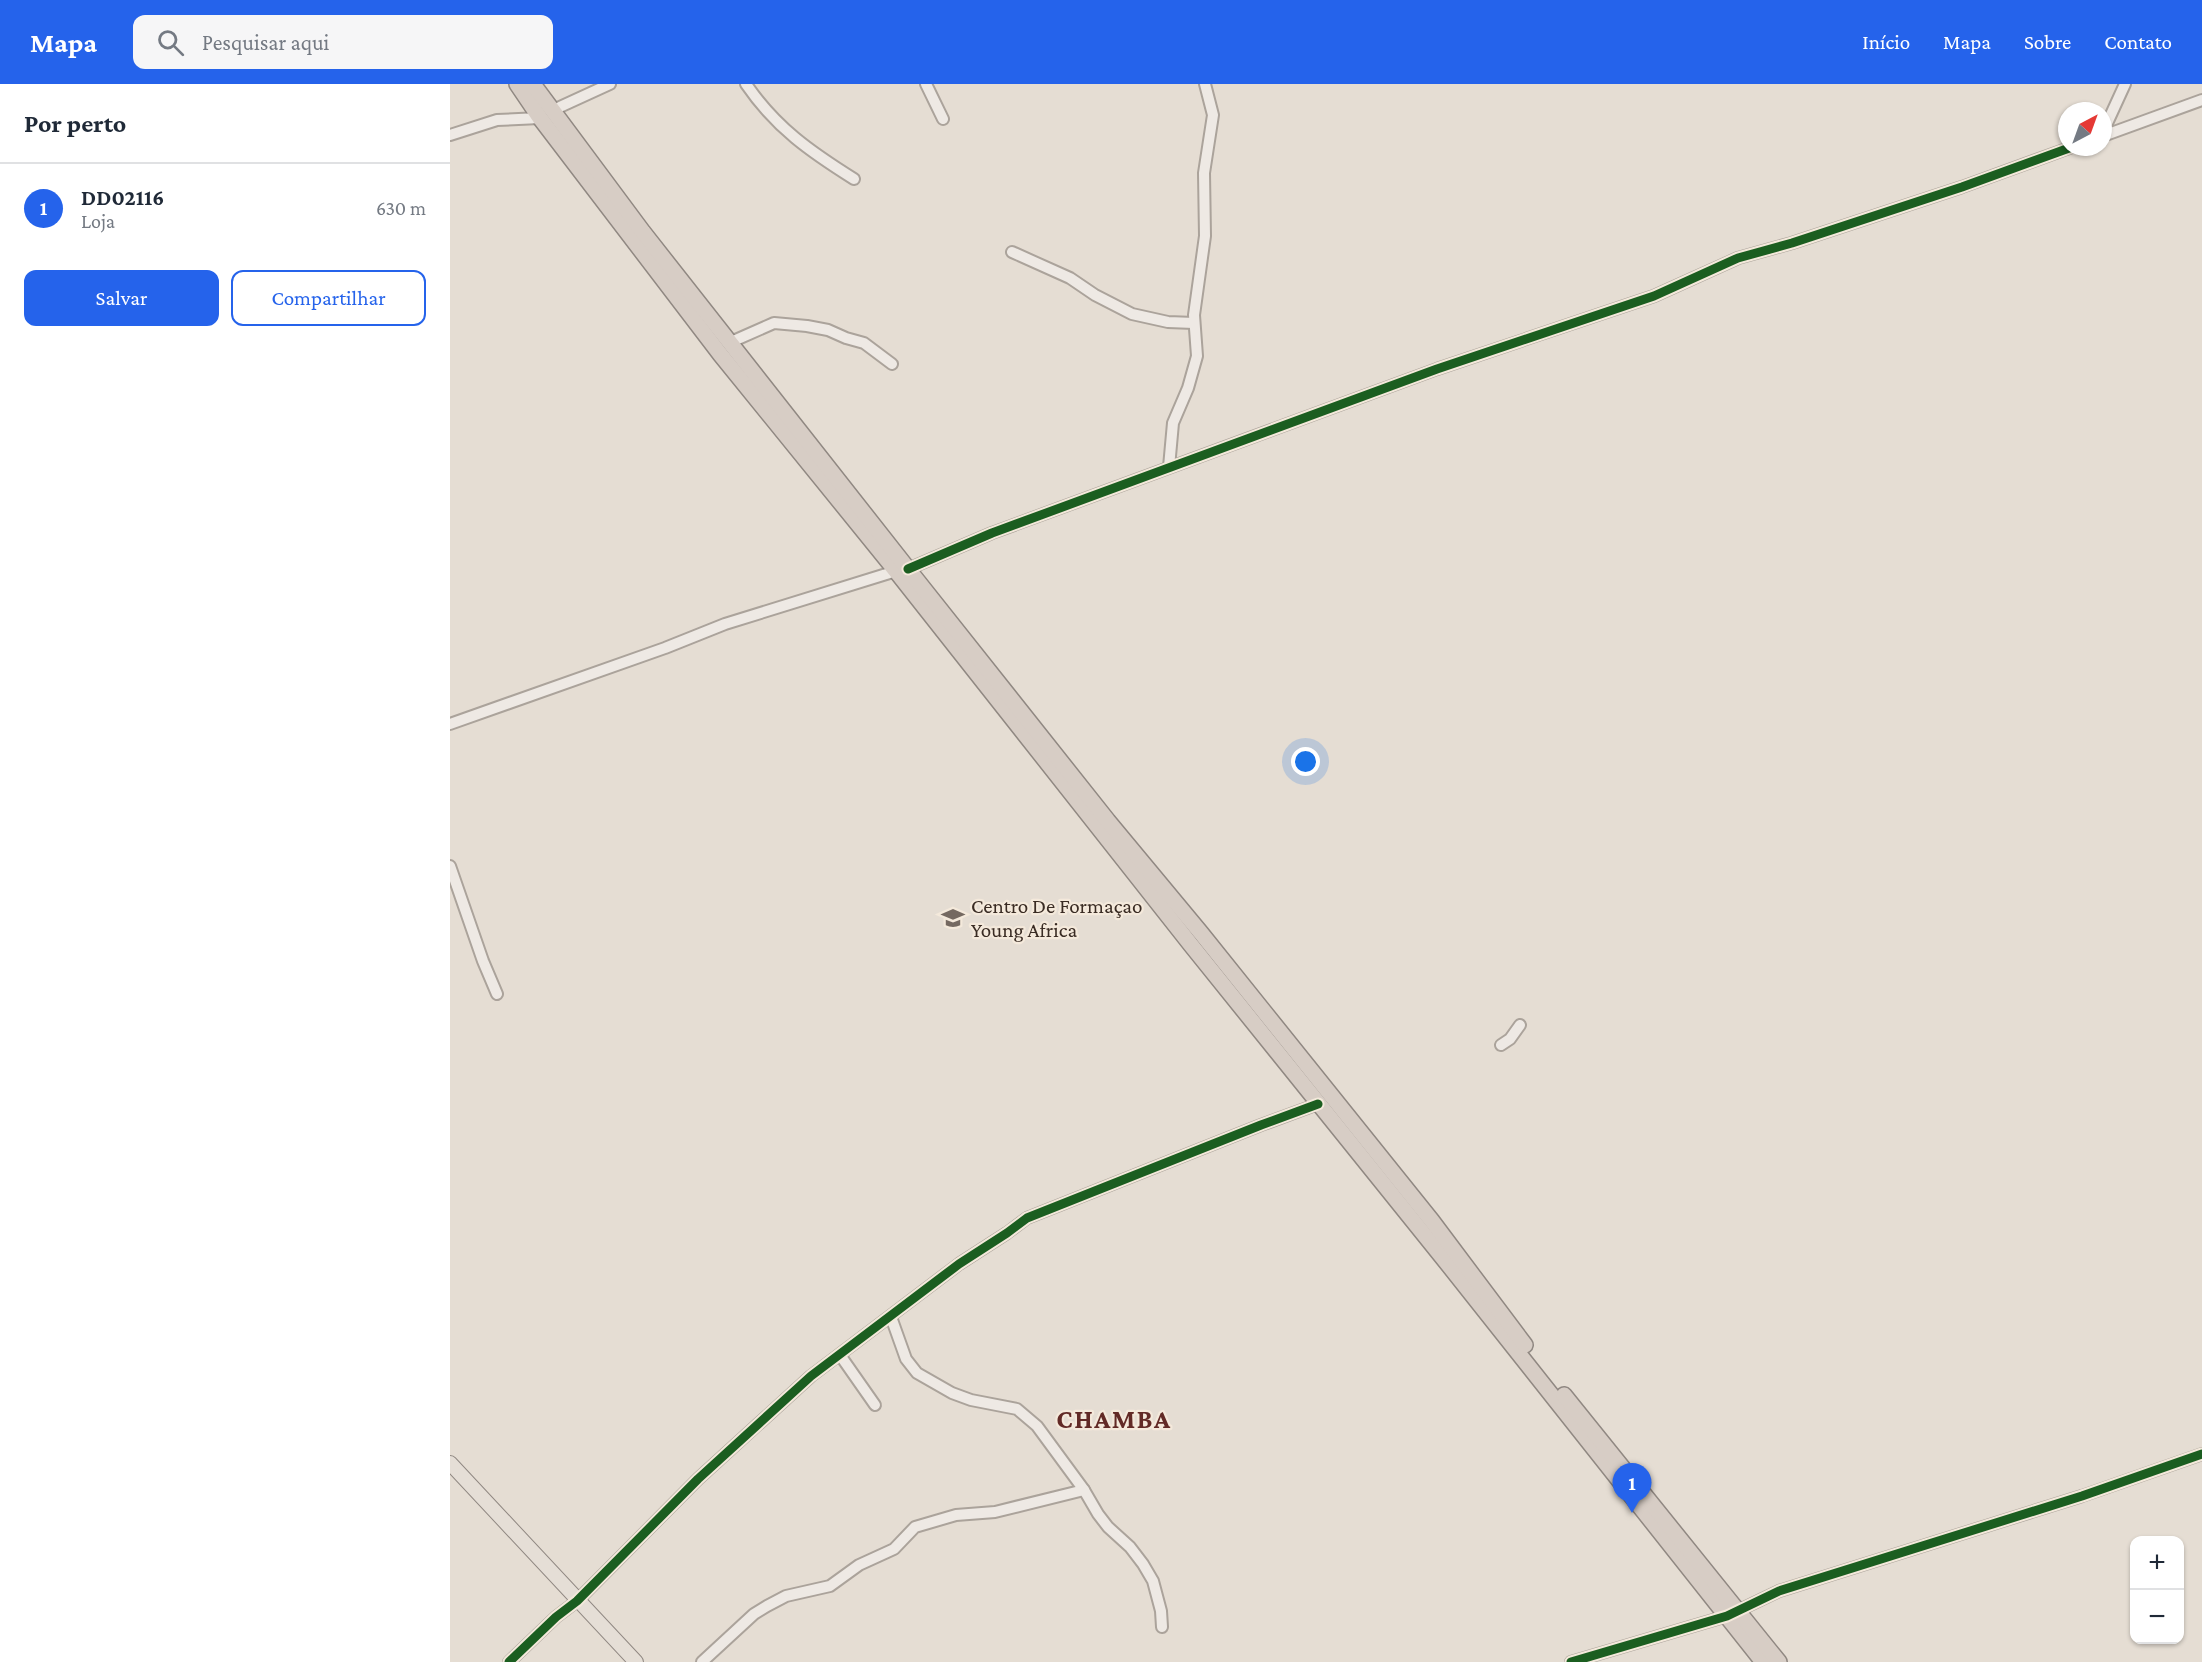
<!DOCTYPE html>
<html lang="pt">
<head>
<meta charset="utf-8">
<style>
	:root { --surface:#fff; --page:#f6f6f7; --text:#1f2937; --muted:#747a83; --line:#e0e1e3; --accent:#2563eb }
	body { margin:0; font-family:"Crimson Pro",serif; background:var(--page); color:var(--text) }
	.controls { position:absolute; right:18px; bottom:18px; display:grid; overflow:hidden; border-radius:12px; box-shadow:0 2px 4px #0004 }
	.controls button { width:54px; height:54px; display:grid; place-items:center; padding:0; border:0; border-bottom:2px solid var(--line); background:var(--surface); color:var(--text); font:30px sans-serif }
	.compass { position:absolute; left:1608px; top:18px; width:54px; height:54px; border-radius:50%; background:var(--surface); box-shadow:0 2px 4px #0004; rotate:41deg }
	.you { position:absolute; left:856px; top:678px; width:21px; height:21px; margin:-15px; border:4px solid #fff; border-radius:50%; background:#1a73e8; box-shadow:0 0 0 9px #1a73e833 }
	.badge { display:grid; place-items:center; width:39px; height:39px; border-radius:50%; background:var(--accent); color:#fff; font-size:20px; font-weight:700 }
	.pin { position:absolute; translate:-50% -50px; filter:drop-shadow(0 2px 3px #0008) }
	.pin::after { content:''; position:absolute; top:32px; width:21px; height:18px; background:inherit; clip-path:polygon(0 0,100% 0,50% 100%) }
	.list { margin:0; padding:0; list-style:none }
	h2 { display:flex; justify-content:space-between; align-items:center; height:78px; margin:0; padding:0 24px; font-size:26px }
	h2 small { font-size:20px; font-weight:400; color:var(--muted) }
	.list li { display:grid; grid-template-columns:39px 1fr auto; gap:18px; align-items:center; box-sizing:border-box; height:90px; padding:0 24px; border-top:2px solid var(--line) }
	.list b { display:block; font-size:22px; white-space:nowrap }
	.list p { margin:0; font-size:20px; white-space:nowrap; color:var(--muted) }
	.list em { font-size:20px; font-style:normal; color:var(--muted) }
	.actions { display:flex; gap:12px; padding:18px 24px }
	.actions a { flex:1; padding:14px 0; border:2px solid var(--accent); border-radius:12px; text-align:center; font-size:21px; color:var(--accent) }
	.actions .main { background:var(--accent); color:#fff }
	.icon { flex:none; width:33px; height:33px; fill:none; stroke:currentColor; stroke-width:2; stroke-linecap:round; stroke-linejoin:round }
	.map { position:relative; flex:none; width:1752px; height:1578px; overflow:hidden }
	header { display:flex; align-items:center; gap:36px; box-sizing:border-box; height:84px; padding:0 30px; background:var(--accent); color:#fff }
	header strong { font-size:28px }
	nav { display:flex; gap:33px; margin-inline-start:auto; font-size:21px }
	.search { width:420px; height:54px; background:var(--page); display:flex; align-items:center; gap:15px; box-sizing:border-box; padding:0 21px; border-radius:12px; color:var(--muted); font-size:22px }
	main { display:flex }
	aside { flex:1; background:var(--surface) }
	.map>svg:first-child { display:block }
	.lines { fill:none; stroke-linecap:round; stroke-linejoin:round }
	.minor-casing { stroke:#aba39b; stroke-width:14 }
	.major-casing { stroke:#908882; stroke-width:16 }
	.highway-casing { stroke:#908882; stroke-width:18 }
	.minor { stroke:#eee9e4; stroke-width:10 }
	.major { stroke:#e5ded6; stroke-width:14 }
	.highway { stroke:#d7cdc5; stroke-width:15 }
	.cycleway-casing { stroke:#f4e9db; stroke-width:13 }
	.cycleway { stroke:#1b5e20; stroke-width:9 }
	.labels { text-anchor:middle; dominant-baseline:central; stroke-width:4.5; stroke-linejoin:round; paint-order:stroke }
	.poi-label { font-size:21px; fill:#392b23; stroke:#f4e9db; text-anchor:start }
	.district-label { font-size:27px; font-weight:bold; letter-spacing:1.5px; fill:#622a26; stroke:#f4e9db }
</style>
</head>
<body>
<header>
<strong>Mapa</strong>
<div class="search"><svg class="icon" aria-label="search" viewBox="0 0 24 24"><circle cx="10" cy="10" r="6"/><path d="M15 15l6 6"/></svg>Pesquisar aqui</div>
<nav><a>Início</a><a>Mapa</a><a>Sobre</a><a>Contato</a></nav>
</header>
<main>
<aside>
<h2>Por perto<small></small></h2>
<ul class="list">
<li><span class="badge">1</span><div><b>DD02116</b><p>Loja</p></div><em>630 m</em></li>
</ul>
<div class="actions"><a class="main">Salvar</a><a>Compartilhar</a></div>
</aside>
<div class="map">
<svg width="1752" height="1578" viewBox="0 0 1752 1578">
	<rect width="100%" height="100%" fill="#e5ddd3"/>
	<g class="lines">
		<g class="minor-casing">
			<g id="minor">
				<path d="M 296,0 C 326,44 361,68 404,95"/>
				<path d="M 476,0 L 493,35"/>
				<path d="M 101,27 L 160,0"/>
				<path d="M 1653,48 L 1675,0"/>
				<path d="M 0,51 L 47,36 L 90,34"/>
				<path d="M 1653,52 L 1752,16"/>
				<path d="M 562,168 L 620,194 L 645,211 L 682,230 L 718,238 L 744,239"/>
				<path d="M 281,258 L 324,239 L 357,242 L 378,246 L 396,254 L 414,259 L 442,280"/>
				<path d="M 719,383 L 723,339 L 738,304 L 747,272 L 744,231 L 755,152 L 754,89 L 763,31 L 755,0"/>
				<path d="M 458,485 L 542,449 L 987,285 L 1204,212 L 1288,174 L 1342,159 L 1512,103 L 1622,63"/>
				<path d="M 0,640 L 215,564 L 275,540 L 446,487"/>
				<path d="M 0,782 L 33,877 L 47,910"/>
				<path d="M 1051,961 L 1060,955 L 1070,941"/>
				<path d="M 441,1233 L 456,1275 L 467,1289 L 502,1309 L 521,1316 L 567,1325 L 587,1342 L 634,1406 L 648,1430 L 658,1443 L 680,1463 L 693,1480 L 703,1497 L 711,1527 L 712,1543"/>
				<path d="M 390,1271 L 425,1321"/>
				<path d="M 59,1578 L 106,1533 L 127,1517 L 248,1395 L 361,1292 L 509,1180 L 557,1149 L 577,1134 L 811,1041 L 868,1020"/>
				<path d="M 252,1578 L 304,1530 L 317,1522 L 336,1512 L 380,1502 L 409,1481 L 444,1465 L 465,1443 L 506,1431 L 545,1428 L 634,1406"/>
				<path d="M 1121,1578 L 1277,1532 L 1329,1507 L 1632,1412 L 1752,1370"/>
			</g>
		</g>
		<g class="major-casing">
			<path id="major" d="M 0,1379 L 186,1578"/>
		</g>
		<g class="highway-casing">
			<g id="highway">
				<path d="M 67,0 L 90,34 L 270,270 L 446,487 L 741,861 L 993,1174 L 1313,1578"/>
				<path d="M 83,0 L 193,148 L 458,485 L 658,737 L 751,849 L 982,1137 L 1075,1261"/>
				<path d="M 1114,1311 L 1329,1578"/>
			</g>
		</g>
		<use href="#minor" class="minor"/>
		<use href="#major" class="major"/>
		<use href="#highway" class="highway"/>
		<g class="cycleway-casing">
			<g id="cycleway">
				<path d="M 458,485 L 542,449 L 987,285 L 1204,212 L 1288,174 L 1342,159 L 1512,103 L 1622,63"/>
				<path d="M 59,1578 L 106,1533 L 127,1517 L 248,1395 L 361,1292 L 509,1180 L 557,1149 L 577,1134 L 811,1041 L 868,1020"/>
				<path d="M 1121,1578 L 1277,1532 L 1329,1507 L 1632,1412 L 1752,1370"/>
			</g>
		</g>
		<use href="#cycleway" class="cycleway"/>
	</g>
	<defs>
		<g id="university-bare" transform="scale(1.8)"><path d="M0-5L7-2L0 1L-7-2ZM-4 1L0 2.5L4 1V4Q0 6-4 4Z" fill="#756961" stroke="#f4e9db" stroke-width="2.5" paint-order="stroke"/></g>
	</defs>
	<g fill-rule="evenodd">
		<use href="#university-bare" x="503" y="834"/>
	</g>
	<g class="labels">
		<g class="poi-label">
			<text x="521" y="822">Centro De Formaçao<tspan x="521" dy="24">Young Africa</tspan></text>
		</g>
		<g class="district-label">
			<text x="664" y="1335">CHAMBA</text>
		</g>
	</g>
</svg>
<div class="controls">
<button>+</button>
<button>−</button>
</div>
<svg class="compass" viewBox="-18 -18 36 36"><path d="M0-13l5 13h-10z" fill="#e53935"/><path d="M0 13l5-13h-10z" fill="#747a83"/></svg>
<div class="you"></div>
<div class="pin badge" style="left:1182px;top:1429px">1</div>
</div>
</main>
</body>
</html>
